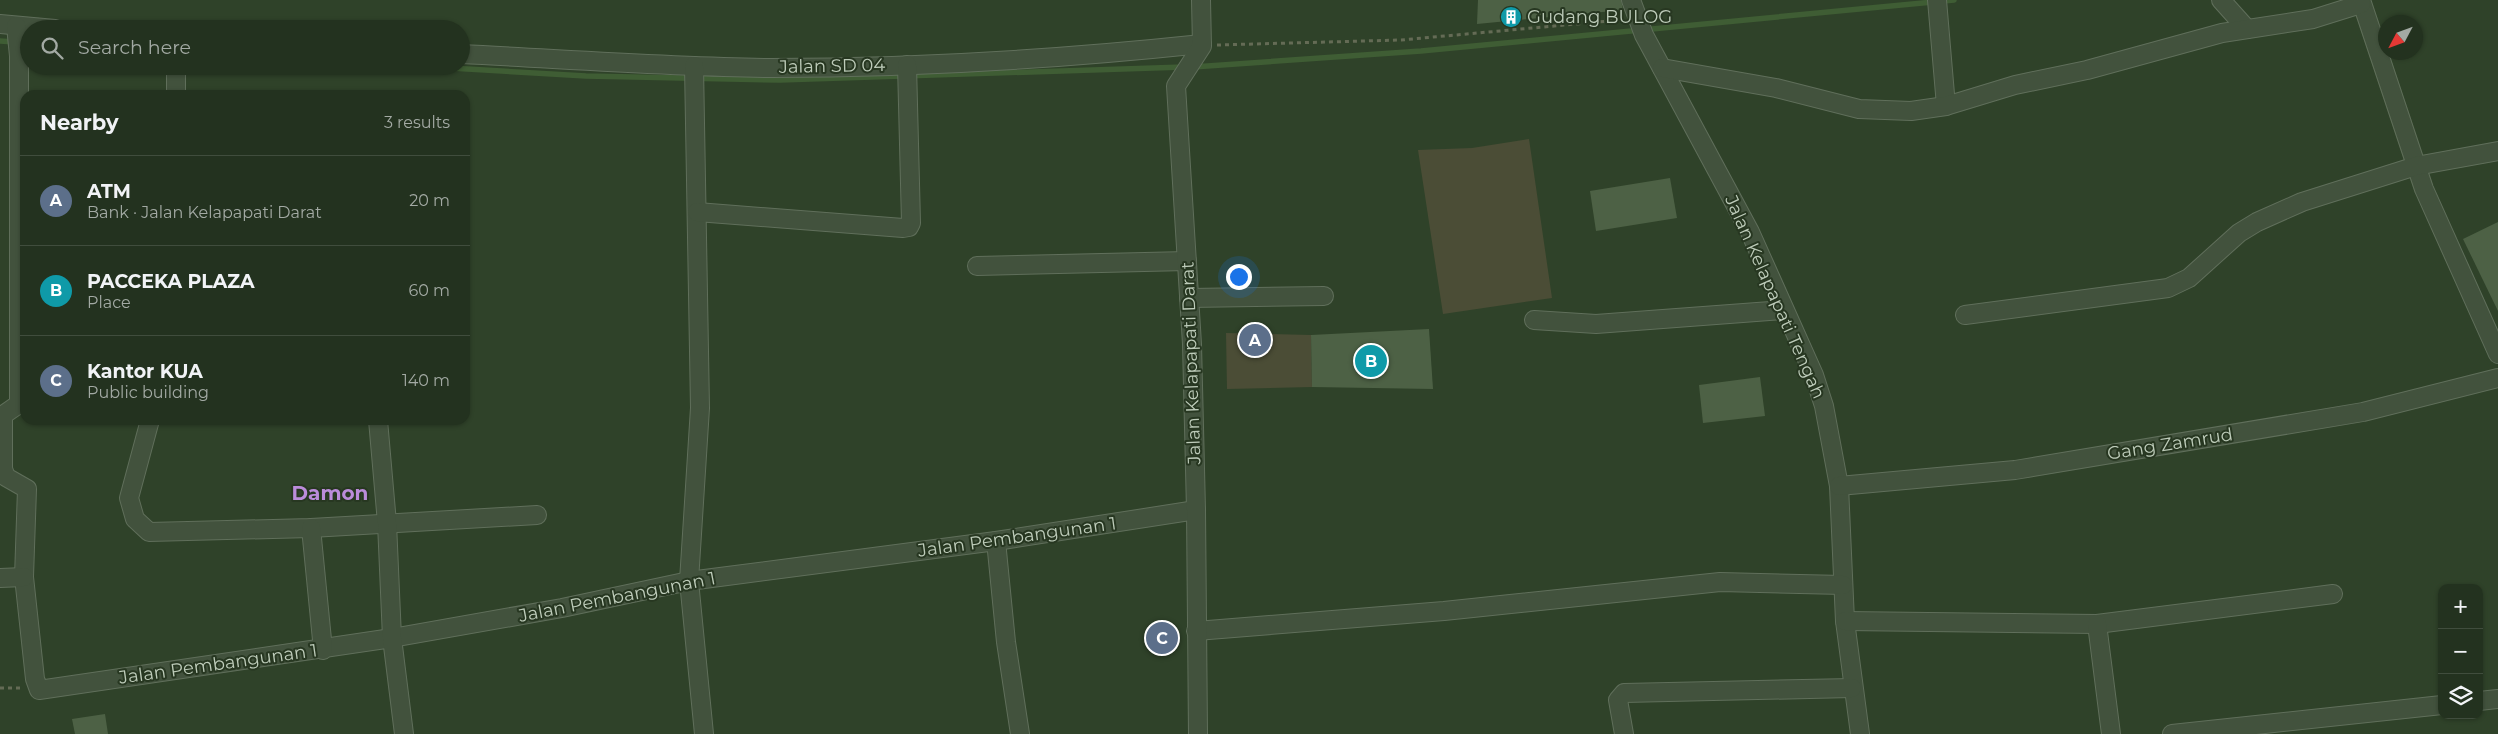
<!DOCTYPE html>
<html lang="en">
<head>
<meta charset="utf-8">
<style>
	:root { --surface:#23321f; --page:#2b3a28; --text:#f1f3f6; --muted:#a3aaa4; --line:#404d3d; --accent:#95b2f1 }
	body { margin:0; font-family:Montserrat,sans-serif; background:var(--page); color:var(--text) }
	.controls { position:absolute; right:15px; bottom:15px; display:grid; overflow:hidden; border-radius:10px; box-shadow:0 1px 4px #0004 }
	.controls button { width:45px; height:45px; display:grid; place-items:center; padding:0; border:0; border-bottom:1px solid var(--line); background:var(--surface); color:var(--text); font:25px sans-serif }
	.compass { position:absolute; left:2378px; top:15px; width:45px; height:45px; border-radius:50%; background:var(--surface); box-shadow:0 1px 4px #0004; rotate:229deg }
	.you { position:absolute; left:1238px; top:276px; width:18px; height:18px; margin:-12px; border:4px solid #fff; border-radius:50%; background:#1a73e8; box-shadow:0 0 0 8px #1a73e833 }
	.badge { display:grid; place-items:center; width:32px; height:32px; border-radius:50%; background:var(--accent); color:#fff; font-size:16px; font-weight:700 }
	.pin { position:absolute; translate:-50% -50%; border:2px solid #fff; box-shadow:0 1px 5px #0006 }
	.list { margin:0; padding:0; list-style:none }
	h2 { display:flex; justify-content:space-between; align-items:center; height:65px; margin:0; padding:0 20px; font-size:21px }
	h2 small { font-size:16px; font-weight:400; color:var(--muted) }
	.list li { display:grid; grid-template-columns:32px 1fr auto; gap:15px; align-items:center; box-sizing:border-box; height:90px; padding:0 20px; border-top:1px solid var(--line) }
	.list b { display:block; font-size:19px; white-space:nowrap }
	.list p { margin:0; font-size:16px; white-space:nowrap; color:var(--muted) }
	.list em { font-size:16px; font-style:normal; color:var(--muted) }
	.icon { flex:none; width:28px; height:28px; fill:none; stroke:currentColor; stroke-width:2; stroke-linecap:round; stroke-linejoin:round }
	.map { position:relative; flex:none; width:2498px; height:734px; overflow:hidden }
	.search { position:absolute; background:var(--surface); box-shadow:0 1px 4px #0004; left:20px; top:20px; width:450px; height:55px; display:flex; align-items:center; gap:12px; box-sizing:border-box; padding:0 18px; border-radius:28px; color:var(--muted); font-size:19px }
	.panel { position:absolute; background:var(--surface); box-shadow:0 1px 4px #0004; left:20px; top:90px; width:450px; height:335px; border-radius:15px }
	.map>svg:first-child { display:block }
	.green { fill:#4b4d36 }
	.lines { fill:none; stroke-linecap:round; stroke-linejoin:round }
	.stream { stroke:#3f5d34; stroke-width:5.5 }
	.building { fill:#4d6145 }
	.minor-casing { stroke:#606f5b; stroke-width:20 }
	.path { stroke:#646b55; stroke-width:3; stroke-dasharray:4 4; stroke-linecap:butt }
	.minor { stroke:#42523d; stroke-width:18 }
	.labels { text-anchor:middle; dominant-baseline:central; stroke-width:4; stroke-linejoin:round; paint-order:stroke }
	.poi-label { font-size:18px; fill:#beccba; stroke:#273721; text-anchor:start }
	.street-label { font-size:18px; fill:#beccba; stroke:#273721 }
	.quarter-label { font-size:20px; font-weight:bold; fill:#bb8cda; stroke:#273721 }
</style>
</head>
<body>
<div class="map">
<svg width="2498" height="734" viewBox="0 0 2498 734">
	<rect width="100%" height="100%" fill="#2f4229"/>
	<g class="green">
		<path d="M 1529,139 L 1552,298 L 1443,314 L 1418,150 L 1472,148 Z"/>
		<path d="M 1226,333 L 1311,335 L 1312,387 L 1227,389 Z"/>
	</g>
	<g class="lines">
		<g class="stream">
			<path d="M 0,41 L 29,43"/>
			<path d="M 416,66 L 586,76 L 780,80 L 1184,67"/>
			<path d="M 1193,67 L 1421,51 L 1954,0"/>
		</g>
	</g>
	<g class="building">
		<path d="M 1478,0 L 1621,0 L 1623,10 L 1477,24 Z"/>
		<path d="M 1670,178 L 1677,218 L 1596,231 L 1590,191 Z"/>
		<path d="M 2498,222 L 2498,311 L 2463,239 Z"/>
		<path d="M 1429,329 L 1433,389 L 1312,387 L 1311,335 Z"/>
		<path d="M 1760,377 L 1765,416 L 1703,423 L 1699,385 Z"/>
		<path d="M 105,714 L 108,734 L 75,734 L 72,719 Z"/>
	</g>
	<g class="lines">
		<g class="minor-casing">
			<g id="minor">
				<path d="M 1631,0 L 1644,35 L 1750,232 L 1814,375 L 1824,406 L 1839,486 L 1845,621 L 1860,734"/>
				<path d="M 1937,0 L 1946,106"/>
				<path d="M 2221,0 L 2247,29"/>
				<path d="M 2361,0 L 2424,189 L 2498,354"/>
				<path d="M 0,24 L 55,29"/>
				<path d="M 16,26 L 19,56 L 19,404 L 3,415 L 3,469 L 6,477 L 27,489 L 24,577 L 35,679 L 39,690 L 392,638 L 562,608 L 689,581 L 996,541 L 1196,510"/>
				<path d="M 461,54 C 564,59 668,67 771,68 C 915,68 1059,59 1202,44"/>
				<path d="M 694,66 L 700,408 L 689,581 L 704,734"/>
				<path d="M 1662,68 L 1776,88 L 1859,109 L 1911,111 L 1946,106 L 2015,85 L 2087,70 L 2222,33 L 2313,19 L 2361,4"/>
				<path d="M 176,95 L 176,66"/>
				<path d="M 697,212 L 903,228 L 909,227 L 911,223 L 907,65"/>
				<path d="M 977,266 L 1187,261"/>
				<path d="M 1189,298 L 1324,296"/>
				<path d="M 1965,315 L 2168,288 L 2189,278 L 2239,233 L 2257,222 L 2302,202 L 2416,166 L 2498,151"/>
				<path d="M 1534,320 L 1596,324 L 1783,310"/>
				<path d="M 150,420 L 129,498 L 135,519 L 149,532 L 311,528 L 537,515"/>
				<path d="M 378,420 L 387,523 L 392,638 L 404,734"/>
				<path d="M 1839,486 L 2015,470 L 2363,412 L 2498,378"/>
				<path d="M 311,528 L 323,650"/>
				<path d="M 996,541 L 1006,642 L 1020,734"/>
				<path d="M 0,578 L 24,577"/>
				<path d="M 1845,621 L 2097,624 L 2333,594"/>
				<path d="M 2097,624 L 2111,734"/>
				<path d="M 1196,631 L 1444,611 L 1720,582 L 1843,585"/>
				<path d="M 2479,701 L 2498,699"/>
				<path d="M 1198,734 L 1196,510 L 1192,344 L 1176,86 L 1202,46 L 1201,0"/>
				<path d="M 1624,734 L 1618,700 L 1624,693 L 1852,688"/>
				<path d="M 2172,734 L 2442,705"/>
			</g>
		</g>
		<g class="path">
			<path d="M 1217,45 L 1401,40 L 1620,20"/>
			<path d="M 0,688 L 22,688"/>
		</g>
		<use href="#minor" class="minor"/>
	</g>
	<defs>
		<g id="building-disc" transform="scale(1.125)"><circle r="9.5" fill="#0f9aa8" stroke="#273721"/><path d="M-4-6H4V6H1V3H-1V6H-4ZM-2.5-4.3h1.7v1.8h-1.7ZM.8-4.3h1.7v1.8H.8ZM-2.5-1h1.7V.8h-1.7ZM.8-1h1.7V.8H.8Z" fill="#fff"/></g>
	</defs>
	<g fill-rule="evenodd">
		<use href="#building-disc" x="1511" y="17"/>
	</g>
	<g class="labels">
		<g class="poi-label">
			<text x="1527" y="17">Gudang BULOG</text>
		</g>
		<g class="street-label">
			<text transform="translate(832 66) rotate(-1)">Jalan SD 04</text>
			<text transform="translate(1775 297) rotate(66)">Jalan Kelapapati Tengah</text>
			<text transform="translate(1191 363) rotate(-92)">Jalan Kelapapati Darat</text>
			<text transform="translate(2170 444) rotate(-9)">Gang Zamrud</text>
			<text transform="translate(1017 537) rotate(-8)">Jalan Pembangunan 1</text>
			<text transform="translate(617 597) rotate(-11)">Jalan Pembangunan 1</text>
			<text transform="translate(218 664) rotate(-8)">Jalan Pembangunan 1</text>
		</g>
		<g class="quarter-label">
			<text x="330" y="493">Damon</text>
		</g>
	</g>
</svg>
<div class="controls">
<button>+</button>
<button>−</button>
<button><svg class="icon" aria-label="layers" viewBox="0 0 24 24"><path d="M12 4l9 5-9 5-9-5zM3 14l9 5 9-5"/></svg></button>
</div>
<svg class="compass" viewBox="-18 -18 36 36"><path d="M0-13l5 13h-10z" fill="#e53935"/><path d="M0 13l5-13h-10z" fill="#a3aaa4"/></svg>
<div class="you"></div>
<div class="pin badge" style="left:1255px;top:340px;background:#5c6f8a">A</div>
<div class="pin badge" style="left:1371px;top:361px;background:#0f9aa8">B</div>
<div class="pin badge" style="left:1162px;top:638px;background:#5c6f8a">C</div>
<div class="search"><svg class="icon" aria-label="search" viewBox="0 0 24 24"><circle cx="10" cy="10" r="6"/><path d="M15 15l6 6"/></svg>Search here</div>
<section class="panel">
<h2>Nearby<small>3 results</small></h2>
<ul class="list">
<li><span class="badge" style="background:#5c6f8a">A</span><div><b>ATM</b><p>Bank · Jalan Kelapapati Darat</p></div><em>20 m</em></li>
<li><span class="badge" style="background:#0f9aa8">B</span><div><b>PACCEKA PLAZA</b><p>Place</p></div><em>60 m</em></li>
<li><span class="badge" style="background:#5c6f8a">C</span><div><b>Kantor KUA</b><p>Public building</p></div><em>140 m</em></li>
</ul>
</section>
</div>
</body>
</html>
